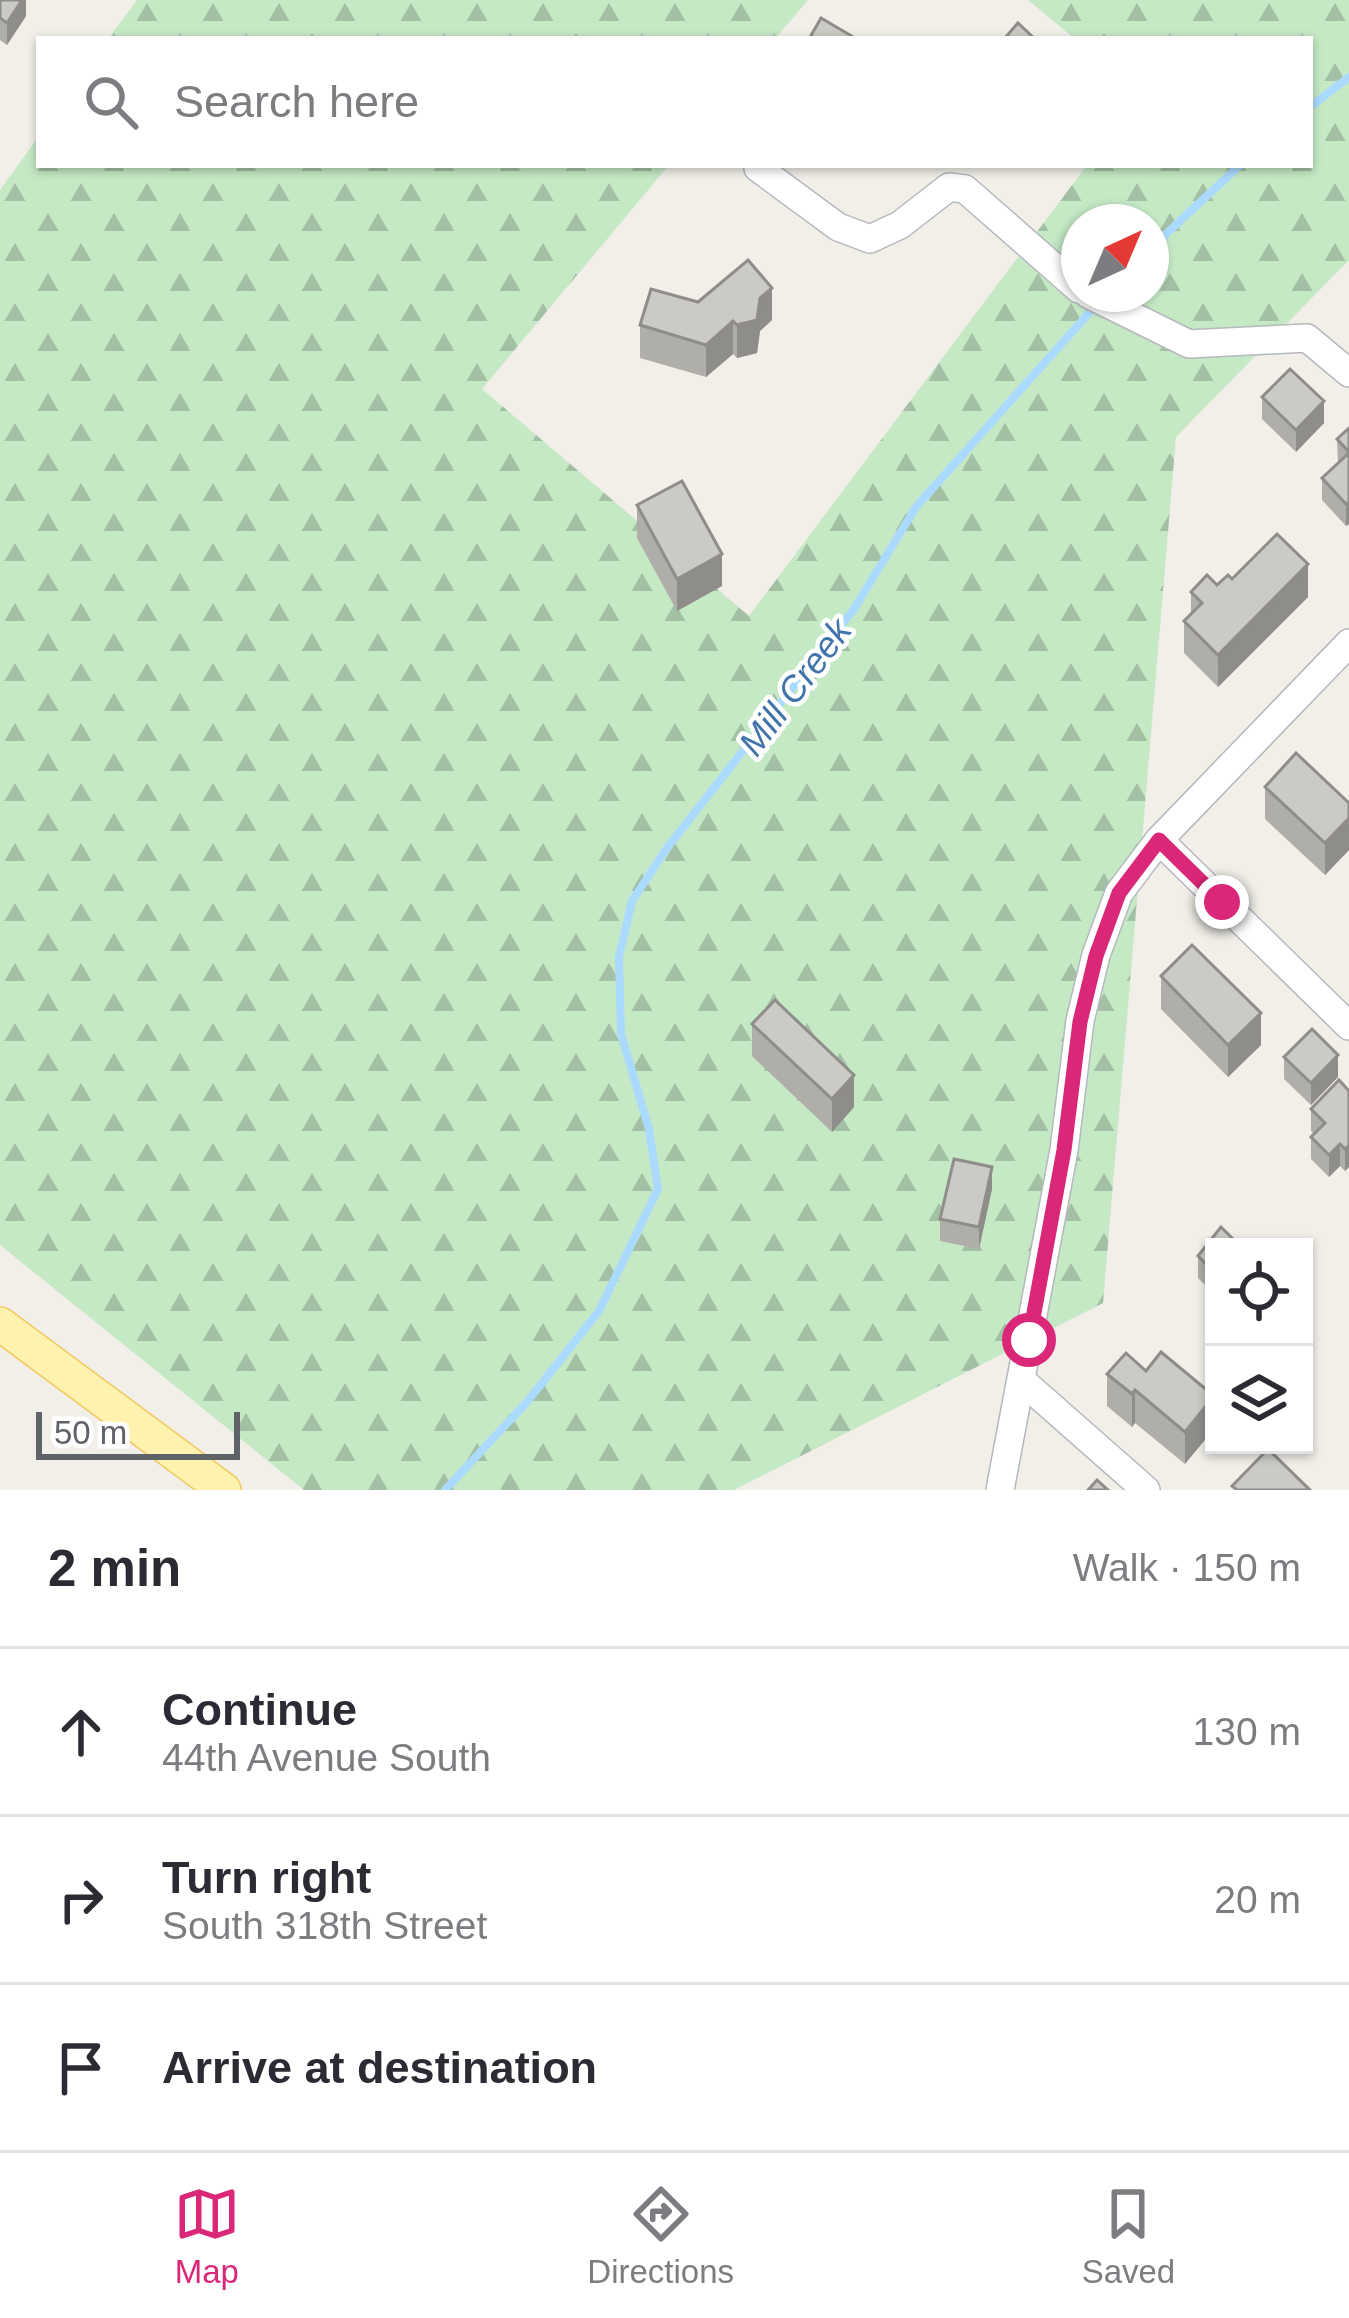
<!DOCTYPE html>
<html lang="en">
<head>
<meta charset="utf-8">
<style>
	:root { --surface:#fff; --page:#f2f2f3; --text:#2b2b33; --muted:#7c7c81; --line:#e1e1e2; --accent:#db2777 }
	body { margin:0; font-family:Arial,sans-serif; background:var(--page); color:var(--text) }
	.controls { position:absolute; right:36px; bottom:36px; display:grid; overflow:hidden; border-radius:0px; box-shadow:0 3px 9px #0004 }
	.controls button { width:108px; height:108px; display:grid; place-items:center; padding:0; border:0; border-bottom:3px solid var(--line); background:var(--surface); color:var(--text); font:60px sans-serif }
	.compass { position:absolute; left:1061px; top:204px; width:108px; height:108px; border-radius:50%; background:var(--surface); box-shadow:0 3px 9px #0004; rotate:44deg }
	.scale { position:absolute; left:36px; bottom:30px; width:204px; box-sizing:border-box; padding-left:12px; border:6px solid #5f6368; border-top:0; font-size:33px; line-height:42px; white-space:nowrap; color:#5f6368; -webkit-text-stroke:9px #fff; paint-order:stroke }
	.stop { position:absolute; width:36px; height:36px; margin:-27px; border:9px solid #db2777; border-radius:50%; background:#fff }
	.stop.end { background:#db2777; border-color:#fff; box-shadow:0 3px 12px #0008 }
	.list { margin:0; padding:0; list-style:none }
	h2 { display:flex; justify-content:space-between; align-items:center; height:156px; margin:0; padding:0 48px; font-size:51px }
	h2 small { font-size:39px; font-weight:400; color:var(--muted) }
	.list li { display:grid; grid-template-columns:78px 1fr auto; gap:36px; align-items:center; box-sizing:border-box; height:168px; padding:0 48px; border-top:3px solid var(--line) }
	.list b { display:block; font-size:45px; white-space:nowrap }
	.list p { margin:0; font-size:39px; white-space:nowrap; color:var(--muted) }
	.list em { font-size:39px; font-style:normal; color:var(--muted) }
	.icon { flex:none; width:66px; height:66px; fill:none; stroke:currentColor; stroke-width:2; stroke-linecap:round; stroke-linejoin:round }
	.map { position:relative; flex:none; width:1349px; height:1490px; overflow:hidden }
	.search { position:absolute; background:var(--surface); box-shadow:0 3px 9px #0004; left:36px; right:36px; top:36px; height:132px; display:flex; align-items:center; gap:30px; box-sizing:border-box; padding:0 42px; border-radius:0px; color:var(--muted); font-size:45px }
	.sheet { height:660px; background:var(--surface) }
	nav { display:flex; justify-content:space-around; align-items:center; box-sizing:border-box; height:168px; border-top:3px solid var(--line); background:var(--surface); font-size:33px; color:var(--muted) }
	nav a { display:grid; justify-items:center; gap:6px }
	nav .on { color:var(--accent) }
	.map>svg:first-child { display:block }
	.forest { fill:url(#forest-firs); fill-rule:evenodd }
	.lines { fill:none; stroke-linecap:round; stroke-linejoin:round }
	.stream { stroke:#aadaff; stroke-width:8 }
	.minor-casing { stroke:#b5b8bc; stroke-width:30 }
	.major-casing { stroke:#f2c960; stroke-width:36 }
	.minor { stroke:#fff; stroke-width:27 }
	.major { stroke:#fff2af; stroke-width:33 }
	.wall { fill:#afaea9 }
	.shaded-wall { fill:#8f8d8a }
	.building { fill:#cccac5; stroke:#8f8d8a; stroke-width:3 }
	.route { stroke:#db2777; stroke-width:15 }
	.labels { text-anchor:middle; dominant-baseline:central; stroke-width:9; stroke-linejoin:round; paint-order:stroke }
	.water-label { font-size:36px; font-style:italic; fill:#4174aa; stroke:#fff }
</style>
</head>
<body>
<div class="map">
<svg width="1349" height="1490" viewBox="0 0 1349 1490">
	<defs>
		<pattern id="forest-firs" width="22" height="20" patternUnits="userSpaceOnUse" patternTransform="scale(3)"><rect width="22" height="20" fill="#c5e8c5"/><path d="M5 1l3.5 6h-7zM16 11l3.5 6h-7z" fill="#a3c0a4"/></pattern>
	</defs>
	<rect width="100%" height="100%" fill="#f1efe8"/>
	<g class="forest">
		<path d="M 137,0 L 808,0 L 775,39 L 108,39 Z"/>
		<path d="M 1028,0 L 1349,0 L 1349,260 L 1176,437 L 1103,1303 L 734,1490 L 304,1490 L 0,1245 L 0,190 L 39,136 L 39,165 L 669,165 L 482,389 L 749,616 L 1087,165 L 1310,165 L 1310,39 L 1075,39 ZM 1079,222 L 1151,222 L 1151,294 L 1079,294 Z"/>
	</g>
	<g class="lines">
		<g class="stream">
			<path d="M 1310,107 L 1349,77"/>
			<path d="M 1151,248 L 1240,165"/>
			<path d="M 445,1490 L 527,1402 L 599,1311 L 658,1189 L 649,1129 L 621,1034 L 619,957 L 632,901 L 667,848 L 854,609 L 916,507 L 1097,304"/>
		</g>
		<g class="minor-casing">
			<g id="minor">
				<path d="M 758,168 L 838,227 L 870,239 L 900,225 L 949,187 L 965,189 L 1079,289"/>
				<path d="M 1088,294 L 1189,344 L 1307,338 L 1349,373"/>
				<path d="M 1159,840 L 1349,1026"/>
				<path d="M 1021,1380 L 1146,1490"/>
				<path d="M 1000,1490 L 1064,1150 L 1080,1021 L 1096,955 L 1119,893 L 1159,840 L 1349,643"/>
			</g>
		</g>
		<g class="major-casing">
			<path id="major" d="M 0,1324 L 224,1490"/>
		</g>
		<use href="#minor" class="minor"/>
		<use href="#major" class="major"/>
	</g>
	<g class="wall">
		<path d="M 0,0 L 26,0 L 26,16 L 7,45 L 0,40 Z"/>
		<path d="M 772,320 L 760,331 L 757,353 L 737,358 L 733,354 L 706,377 L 640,358 L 640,325 Z"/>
		<path d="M 1262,397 L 1324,423 L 1296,452 L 1262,419 Z"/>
		<path d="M 1349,428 L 1349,524 L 1346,526 L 1322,500 L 1322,478 L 1338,463 L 1337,439 Z"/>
		<path d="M 637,505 L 722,586 L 677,611 L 637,538 Z"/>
		<path d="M 1217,585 L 1308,597 L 1218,687 L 1184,653 L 1184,621 L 1191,614 L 1191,592 Z"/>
		<path d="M 1265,787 L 1349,803 L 1349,850 L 1325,875 L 1265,819 Z"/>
		<path d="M 1161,976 L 1261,1045 L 1228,1077 L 1161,1009 Z"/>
		<path d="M 752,1024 L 854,1107 L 832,1132 L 752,1056 Z"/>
		<path d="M 1284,1057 L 1338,1077 L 1311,1105 L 1284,1079 Z"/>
		<path d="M 1349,1091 L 1349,1167 L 1345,1171 L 1340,1166 L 1329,1177 L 1311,1159 L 1311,1137 L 1314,1134 L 1311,1131 L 1311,1109 Z"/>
		<path d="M 992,1189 L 979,1249 L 940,1241 L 940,1219 Z"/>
		<path d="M 1214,1247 L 1214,1294 L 1198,1278 L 1198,1256 Z"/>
		<path d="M 1146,1371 L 1214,1396 L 1185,1464 L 1135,1423 L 1132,1427 L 1107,1406 L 1107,1374 Z"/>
	</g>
	<g class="shaded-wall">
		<path d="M 22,0 L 26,0 L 26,16 L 7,45 L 7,23 Z"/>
		<path d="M 772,288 L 772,320 L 760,331 L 757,353 L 737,358 L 737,325 L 760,298 Z"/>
		<path d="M 733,321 L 733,354 L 706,377 L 706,345 Z"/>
		<path d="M 1324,401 L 1324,423 L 1296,452 L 1296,430 Z"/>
		<path d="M 1349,502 L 1349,524 L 1346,526 L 1346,504 Z"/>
		<path d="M 722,554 L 722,586 L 677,611 L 677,579 Z"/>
		<path d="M 1308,564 L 1308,597 L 1218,687 L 1218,655 Z"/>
		<path d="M 1349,818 L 1349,850 L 1325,875 L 1325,843 Z"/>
		<path d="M 1261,1013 L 1261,1045 L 1228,1077 L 1228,1045 Z"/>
		<path d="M 1338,1055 L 1338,1077 L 1311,1105 L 1311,1083 Z"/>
		<path d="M 854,1075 L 854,1107 L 832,1132 L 832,1099 Z"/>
		<path d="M 1340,1144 L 1340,1166 L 1329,1177 L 1329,1155 Z"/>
		<path d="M 1349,1145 L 1349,1167 L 1345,1171 L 1345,1149 Z"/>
		<path d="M 992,1167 L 992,1189 L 979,1249 L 979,1227 Z"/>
		<path d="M 1135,1390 L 1135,1423 L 1132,1427 L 1132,1394 Z"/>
		<path d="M 1214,1396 L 1214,1429 L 1185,1464 L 1185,1432 Z"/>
	</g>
	<g class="building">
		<path d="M 0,0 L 22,0 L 7,23 L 0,18 Z"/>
		<path d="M 821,18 L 855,38 L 854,39 L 809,39 Z"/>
		<path d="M 1018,23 L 1035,39 L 1004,39 Z"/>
		<path d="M 748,260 L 772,288 L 760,298 L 757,320 L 737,325 L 733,321 L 706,345 L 640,325 L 651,289 L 698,302 Z"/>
		<path d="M 1290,369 L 1324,401 L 1296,430 L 1262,397 Z"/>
		<path d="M 1349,428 L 1349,452 L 1337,439 Z"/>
		<path d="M 1349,453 L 1349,502 L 1346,504 L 1322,478 Z"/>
		<path d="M 682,481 L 722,554 L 677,579 L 637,505 Z"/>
		<path d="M 1277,534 L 1308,564 L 1218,655 L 1184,621 L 1202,603 L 1191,592 L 1207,575 L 1217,585 L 1228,575 L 1232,579 Z"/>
		<path d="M 1296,753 L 1349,803 L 1349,818 L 1325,843 L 1265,787 Z"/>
		<path d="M 1192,945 L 1261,1013 L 1228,1045 L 1161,976 Z"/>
		<path d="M 775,1000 L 854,1075 L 832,1099 L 752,1024 Z"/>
		<path d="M 1312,1029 L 1338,1055 L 1311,1083 L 1284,1057 Z"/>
		<path d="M 1339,1080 L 1349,1091 L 1349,1145 L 1345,1149 L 1340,1144 L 1329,1155 L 1311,1137 L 1325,1123 L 1311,1109 Z"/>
		<path d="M 954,1159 L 992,1167 L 979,1227 L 940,1219 Z"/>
		<path d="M 1221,1227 L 1241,1247 L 1214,1247 L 1214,1272 L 1198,1256 Z"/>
		<path d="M 1161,1352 L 1214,1396 L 1185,1432 L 1135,1390 L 1132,1394 L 1107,1374 L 1126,1353 L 1146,1371 Z"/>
		<path d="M 1268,1449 L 1310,1490 L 1237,1490 L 1232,1486 Z"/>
		<path d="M 1097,1480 L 1108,1490 L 1088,1490 Z"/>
	</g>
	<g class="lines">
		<path class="route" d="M 1029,1340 L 1064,1150 L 1080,1022 L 1096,956 L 1119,893 L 1159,840 L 1222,902"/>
	</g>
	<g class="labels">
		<g class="water-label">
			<text transform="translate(795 687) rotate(-53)">Mill Creek</text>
		</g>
	</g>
</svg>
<div class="controls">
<button><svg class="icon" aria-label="locate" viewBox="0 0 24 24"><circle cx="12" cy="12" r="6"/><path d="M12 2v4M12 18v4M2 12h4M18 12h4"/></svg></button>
<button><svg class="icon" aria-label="layers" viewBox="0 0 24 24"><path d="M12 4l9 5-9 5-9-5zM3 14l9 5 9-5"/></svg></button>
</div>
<svg class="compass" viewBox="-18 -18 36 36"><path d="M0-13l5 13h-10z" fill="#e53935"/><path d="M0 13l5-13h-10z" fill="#7c7c81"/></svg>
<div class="scale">50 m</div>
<div class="stop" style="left:1029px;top:1340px"></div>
<div class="stop end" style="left:1222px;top:902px"></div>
<div class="search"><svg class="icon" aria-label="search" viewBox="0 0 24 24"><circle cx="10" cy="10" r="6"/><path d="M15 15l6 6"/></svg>Search here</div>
</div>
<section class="sheet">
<h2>2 min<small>Walk · 150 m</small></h2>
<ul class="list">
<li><svg class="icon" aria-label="ahead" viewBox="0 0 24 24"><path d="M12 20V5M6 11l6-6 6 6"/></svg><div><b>Continue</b><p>44th Avenue South</p></div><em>130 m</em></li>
<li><svg class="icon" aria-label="right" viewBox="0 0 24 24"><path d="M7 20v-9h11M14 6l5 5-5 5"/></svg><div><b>Turn right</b><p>South 318th Street</p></div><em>20 m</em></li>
<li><svg class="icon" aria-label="arrive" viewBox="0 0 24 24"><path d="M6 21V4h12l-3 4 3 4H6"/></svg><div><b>Arrive at destination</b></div></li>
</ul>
</section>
<nav>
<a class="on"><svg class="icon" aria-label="map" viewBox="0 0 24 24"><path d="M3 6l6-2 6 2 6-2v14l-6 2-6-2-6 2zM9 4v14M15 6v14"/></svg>Map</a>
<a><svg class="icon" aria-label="directions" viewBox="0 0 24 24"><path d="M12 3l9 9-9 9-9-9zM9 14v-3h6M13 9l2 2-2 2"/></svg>Directions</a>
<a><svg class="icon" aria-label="saved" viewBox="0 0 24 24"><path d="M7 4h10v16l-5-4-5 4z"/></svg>Saved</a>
</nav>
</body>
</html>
